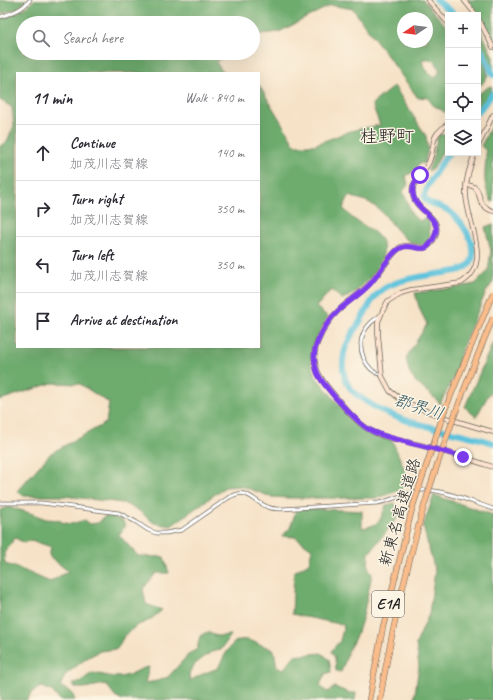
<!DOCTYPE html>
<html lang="en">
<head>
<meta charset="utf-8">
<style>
	:root { --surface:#fff; --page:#f7f7f7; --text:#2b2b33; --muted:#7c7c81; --line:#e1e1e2 }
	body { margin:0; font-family:Caveat,"Klee One",sans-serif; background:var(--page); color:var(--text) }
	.controls { position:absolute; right:12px; top:12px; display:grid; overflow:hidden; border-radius:0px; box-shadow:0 4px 16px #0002 }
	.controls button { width:36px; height:36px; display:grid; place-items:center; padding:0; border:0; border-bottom:1px solid var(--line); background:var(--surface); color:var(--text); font:20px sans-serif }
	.compass { position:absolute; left:397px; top:12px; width:36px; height:36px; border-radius:50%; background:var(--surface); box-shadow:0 4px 16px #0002; rotate:257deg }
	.stop { position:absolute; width:12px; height:12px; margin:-9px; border:3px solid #7c3aed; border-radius:50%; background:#fff }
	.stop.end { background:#7c3aed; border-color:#fff; box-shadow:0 1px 4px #0008 }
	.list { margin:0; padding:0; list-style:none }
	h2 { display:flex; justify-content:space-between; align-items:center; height:52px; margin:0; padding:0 16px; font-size:17px }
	h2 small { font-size:13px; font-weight:400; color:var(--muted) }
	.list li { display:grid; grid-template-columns:26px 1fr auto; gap:12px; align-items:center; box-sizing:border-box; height:56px; padding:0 16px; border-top:1px solid var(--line) }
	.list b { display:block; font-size:15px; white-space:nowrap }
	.list p { margin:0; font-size:13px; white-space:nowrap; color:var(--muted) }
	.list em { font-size:13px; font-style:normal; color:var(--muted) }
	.icon { flex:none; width:22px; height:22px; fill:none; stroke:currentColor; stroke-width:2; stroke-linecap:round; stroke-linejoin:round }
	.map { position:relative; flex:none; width:493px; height:700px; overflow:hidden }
	.search { position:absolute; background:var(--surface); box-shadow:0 4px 16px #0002; left:16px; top:16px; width:244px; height:44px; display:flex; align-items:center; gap:10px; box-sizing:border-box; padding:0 14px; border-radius:22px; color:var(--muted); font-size:15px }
	.panel { position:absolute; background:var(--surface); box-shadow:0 4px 16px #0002; left:16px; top:72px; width:244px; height:276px; border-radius:0px }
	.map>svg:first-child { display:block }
	.forest { fill:#6eac6e; stroke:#456445; fill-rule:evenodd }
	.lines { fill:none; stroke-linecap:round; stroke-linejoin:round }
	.river { stroke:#5ec3db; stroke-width:6 }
	.street-casing { stroke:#686158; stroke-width:4.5 }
	.secondary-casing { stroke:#686158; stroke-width:5.5 }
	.highway-casing { stroke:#686158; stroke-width:6 }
	.street { stroke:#fff; stroke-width:3 }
	.secondary { stroke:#fde4d0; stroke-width:4 }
	.highway { stroke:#f9bc8a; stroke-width:5 }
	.highway-bridge-casing { stroke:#686158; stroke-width:6; stroke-linecap:butt }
	.highway-bridge { stroke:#f9bc8a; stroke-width:5 }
	.route { stroke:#7c3aed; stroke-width:5 }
	.labels { text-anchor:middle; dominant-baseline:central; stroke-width:3; stroke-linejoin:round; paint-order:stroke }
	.shield { fill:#fcf5e5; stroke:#5f5d58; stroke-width:1 }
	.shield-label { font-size:15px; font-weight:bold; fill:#1c1c1c }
	.street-label { font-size:16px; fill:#1c1c1c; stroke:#fcf5e5 }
	.water-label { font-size:17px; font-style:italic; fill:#33565f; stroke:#fcf5e5 }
	.quarter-label { font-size:18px; fill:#1c1c1c; stroke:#fcf5e5 }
</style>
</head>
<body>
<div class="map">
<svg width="493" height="700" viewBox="0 0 493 700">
	<rect width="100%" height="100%" fill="#fcf5e5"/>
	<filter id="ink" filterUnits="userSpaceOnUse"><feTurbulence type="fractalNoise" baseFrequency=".025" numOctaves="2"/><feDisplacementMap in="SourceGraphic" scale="8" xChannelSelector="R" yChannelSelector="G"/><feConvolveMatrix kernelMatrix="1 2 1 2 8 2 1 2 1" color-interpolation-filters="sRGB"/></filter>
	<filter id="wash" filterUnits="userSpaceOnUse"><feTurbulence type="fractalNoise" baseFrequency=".012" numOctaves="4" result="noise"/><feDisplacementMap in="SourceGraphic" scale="16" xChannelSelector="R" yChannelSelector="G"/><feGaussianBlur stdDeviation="0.9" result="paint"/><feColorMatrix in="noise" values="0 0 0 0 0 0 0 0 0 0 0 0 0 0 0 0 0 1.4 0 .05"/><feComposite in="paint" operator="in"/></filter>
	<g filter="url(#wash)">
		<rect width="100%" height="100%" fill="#f6e2c7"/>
		<g class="forest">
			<path d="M 0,0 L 27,0 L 17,9 L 0,14 Z"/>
			<path d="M 34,0 L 423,0 L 448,28 L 448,114 L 433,105 L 427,97 L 418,98 L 353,9 L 331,5 L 279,32 L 253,35 L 253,23 L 23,23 L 23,53 L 229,53 L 216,62 L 222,71 L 230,73 L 17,73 L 17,347 L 259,347 L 259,85 L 295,145 L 314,145 L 350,131 L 380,125 L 372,104 L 394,86 L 426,136 L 428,150 L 424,164 L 420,163 L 413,172 L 406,176 L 408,185 L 403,191 L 412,215 L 420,221 L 424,218 L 429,222 L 430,236 L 427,244 C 403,251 391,215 373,205 C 367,200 357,199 349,196 L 343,208 C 346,211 348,214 351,217 C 361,225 374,229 381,240 C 391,257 369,281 356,291 C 352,295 347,297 342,299 L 331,290 L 316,307 L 328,317 L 312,347 L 311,362 L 316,377 L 346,413 L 359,426 L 372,435 L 392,440 L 407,475 L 401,490 L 376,498 L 289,498 L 272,497 L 241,486 L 225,487 L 171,526 L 154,523 L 138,510 L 123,503 L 64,496 L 24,496 L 17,491 L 51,453 L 106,423 L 109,403 L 80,384 L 52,383 L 0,400 L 0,146 L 6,143 L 14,126 L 12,107 L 0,100 L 0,19 C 14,15 24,10 34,0 ZM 403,18 L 427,18 L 427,42 L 403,42 ZM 428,59 L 435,61 L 440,71 L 435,78 C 429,73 422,67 422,59 Z"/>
			<path d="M 468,0 L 493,0 L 493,42 L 480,17 Z"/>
			<path d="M 478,28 L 480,29 L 493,57 L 493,72 L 478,41 Z"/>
			<path d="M 478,50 L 483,57 L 488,75 L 482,84 L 478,86 Z"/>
			<path d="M 490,86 L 492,87 C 489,96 486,103 478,108 L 478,94 Z"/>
			<path d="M 493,122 L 493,202 L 492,202 C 481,184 486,171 486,151 L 481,146 Z"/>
			<path d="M 440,134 L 448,136 L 448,149 L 444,149 L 434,167 L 429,171 L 428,170 L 432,160 L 438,135 Z"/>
			<path d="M 493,224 L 493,282 L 486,292 L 462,348 L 454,377 L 440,404 C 432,393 417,387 410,374 C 408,369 407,363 406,358 L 427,324 L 420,310 L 415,293 L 460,287 L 475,284 L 488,271 L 491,251 L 485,227 Z"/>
			<path d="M 493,342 L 493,391 L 489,394 L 476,417 L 465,407 Z"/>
			<path d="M 434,495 L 493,515 L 493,700 L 414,700 L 419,666 L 416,644 L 429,614 L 435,571 L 423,526 Z"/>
			<path d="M 395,503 L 399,516 L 369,553 L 368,568 L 372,574 L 363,616 L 358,632 L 349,649 L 343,667 L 341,672 L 336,671 L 335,658 L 331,651 L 340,641 L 344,625 L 292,614 L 294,572 L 309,563 L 312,549 L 295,537 L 282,536 L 290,528 L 297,508 L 362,511 L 362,528 C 379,525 380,522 386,505 Z"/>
			<path d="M 9,507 L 30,513 L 46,519 L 58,520 L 64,523 L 71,524 L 85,520 L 90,524 L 98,523 L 104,517 L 111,516 L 123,521 L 125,526 L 119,535 L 138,556 L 164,557 L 169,573 L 156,573 L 143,589 L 146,604 L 162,610 L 150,620 L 136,626 L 124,636 L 117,649 L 100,651 L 87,658 L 66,674 L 60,686 L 72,693 L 75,700 L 59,700 L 53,692 L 41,687 L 32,692 L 27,700 L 0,700 L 0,510 ZM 15,538 L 25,543 L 31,540 L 51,547 L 49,556 L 68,571 L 50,582 L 18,568 L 5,564 L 4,553 Z"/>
			<path d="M 205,633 L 210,633 C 217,638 223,635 231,635 L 221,650 L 211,652 L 195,664 L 189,673 L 190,681 L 198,676 L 218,668 C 237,631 238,636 274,650 L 277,667 L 283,670 L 294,656 L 321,653 L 329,659 L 331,672 L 325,674 L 320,685 L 327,692 L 335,687 L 349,693 L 356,693 L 355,700 L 123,700 L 115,696 L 106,684 L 84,688 L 75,688 L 73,684 L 81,681 L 92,673 C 102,674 115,679 125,676 C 134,674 140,668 149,667 L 145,683 L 157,681 L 168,677 L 188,655 L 197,649 L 200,636 Z"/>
		</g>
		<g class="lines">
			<g class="river">
				<path d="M 436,0 L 452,12 L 453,15"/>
				<path d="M 478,46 L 484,54 L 493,75"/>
				<path d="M 478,112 L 493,93"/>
				<path d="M 449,153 C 444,160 421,191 425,199 C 427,204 443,207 449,211 C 464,222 488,259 461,270 C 438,275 405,276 385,288 C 373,295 368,308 361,320 C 357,327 352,333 349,340 C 340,358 340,382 357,395 C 401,429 444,426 493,443"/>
			</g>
		</g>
	</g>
	<g filter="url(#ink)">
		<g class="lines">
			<g class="street-casing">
				<g id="street">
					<path d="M 0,17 C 12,13 22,10 30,0"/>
					<path d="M 381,315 C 374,320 368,324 364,332 C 356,348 365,371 382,375"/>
					<path d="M 0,503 L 42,503 L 119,513 L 136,522 L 148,530 L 156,533 L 166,533 L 182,530 L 228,498 C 249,486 251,501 268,507 C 272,509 277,509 281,509 L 378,503 C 393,500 409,491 423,490 C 442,489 475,503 493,509"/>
				</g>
			</g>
			<g class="secondary-casing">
				<g id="secondary">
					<path d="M 428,0 L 448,23"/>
					<path d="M 464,0 L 476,15"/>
					<path d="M 478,18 L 493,47"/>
					<path d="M 448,124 C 427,139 437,143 429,162 C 425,170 418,178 413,186 C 408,213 445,213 435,237 C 425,260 410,237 397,250 C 387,260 380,273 370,283 C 360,294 348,301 338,311 C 329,319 323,330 318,341 C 309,360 318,376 330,390 C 342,404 353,420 368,429 C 383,438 404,441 420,445 C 445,451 469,459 493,467"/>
					<path d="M 478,146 L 493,115"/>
					<path d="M 475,153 C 470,167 465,180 466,195 C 468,226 493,264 461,283 L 411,290 L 401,293 L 388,301 L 383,310 L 378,322 L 378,334 L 382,376 L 390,391 L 403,401 L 439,416 L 493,432"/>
					<path d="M 466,185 C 487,186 471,204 493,211"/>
				</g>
			</g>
			<g class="highway-casing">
				<g id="highway">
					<path d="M 369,700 L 383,627 L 412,509"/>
					<path d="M 380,700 C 390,637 405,575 422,513"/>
				</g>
			</g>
			<use href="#street" class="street"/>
			<use href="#secondary" class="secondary"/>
			<use href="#highway" class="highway"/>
			<g class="highway-bridge-casing">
				<g id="highway-bridge">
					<path d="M 412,509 L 444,412 L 493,293"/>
					<path d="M 422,513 C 442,446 466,382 493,318"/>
				</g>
			</g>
			<use href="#highway-bridge" class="highway-bridge"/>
		</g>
	</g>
	<g class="lines" filter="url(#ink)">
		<path class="route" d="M 420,175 C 417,179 413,184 413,188 C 409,214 452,215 430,244 C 422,256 409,238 395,252 C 386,261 379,273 371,283 C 361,294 349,301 339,310 C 329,319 322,331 317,343 C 313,352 314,363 317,372 C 322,385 358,424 370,430 C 383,437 397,439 410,443 C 428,447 446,452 463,457"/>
	</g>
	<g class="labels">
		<rect class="shield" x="372" y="591" width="32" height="26" rx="3"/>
		<g class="shield-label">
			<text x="388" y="604">E1A</text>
		</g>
		<g class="street-label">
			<text transform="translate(400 512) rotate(-74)">新東名高速道路</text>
		</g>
		<g class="water-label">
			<text transform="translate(419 407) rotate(17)">郡界川</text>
		</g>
		<g class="quarter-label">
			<text x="387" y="136">桂野町</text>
		</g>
	</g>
</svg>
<div class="controls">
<button>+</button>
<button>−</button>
<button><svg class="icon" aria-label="locate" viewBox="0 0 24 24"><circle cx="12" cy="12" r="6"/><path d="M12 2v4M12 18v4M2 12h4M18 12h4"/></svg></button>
<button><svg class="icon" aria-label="layers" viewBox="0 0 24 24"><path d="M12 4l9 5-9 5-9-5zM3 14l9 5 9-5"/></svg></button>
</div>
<svg class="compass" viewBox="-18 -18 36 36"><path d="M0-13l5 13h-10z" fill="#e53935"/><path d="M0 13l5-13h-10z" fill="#7c7c81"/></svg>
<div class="stop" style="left:420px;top:175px"></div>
<div class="stop end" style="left:463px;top:457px"></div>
<div class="search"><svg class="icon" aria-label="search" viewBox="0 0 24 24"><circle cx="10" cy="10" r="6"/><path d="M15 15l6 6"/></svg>Search here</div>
<section class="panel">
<h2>11 min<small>Walk · 840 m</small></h2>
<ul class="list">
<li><svg class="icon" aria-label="ahead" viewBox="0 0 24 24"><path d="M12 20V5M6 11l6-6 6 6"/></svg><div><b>Continue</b><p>加茂川志賀線</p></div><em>140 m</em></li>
<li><svg class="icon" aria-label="right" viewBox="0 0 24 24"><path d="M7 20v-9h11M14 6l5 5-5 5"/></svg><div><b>Turn right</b><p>加茂川志賀線</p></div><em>350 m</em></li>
<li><svg class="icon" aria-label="left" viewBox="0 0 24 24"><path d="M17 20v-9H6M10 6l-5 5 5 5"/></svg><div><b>Turn left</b><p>加茂川志賀線</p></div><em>350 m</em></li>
<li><svg class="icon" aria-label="arrive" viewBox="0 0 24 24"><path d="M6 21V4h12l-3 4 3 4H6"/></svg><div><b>Arrive at destination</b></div></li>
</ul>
</section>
</div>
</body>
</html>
